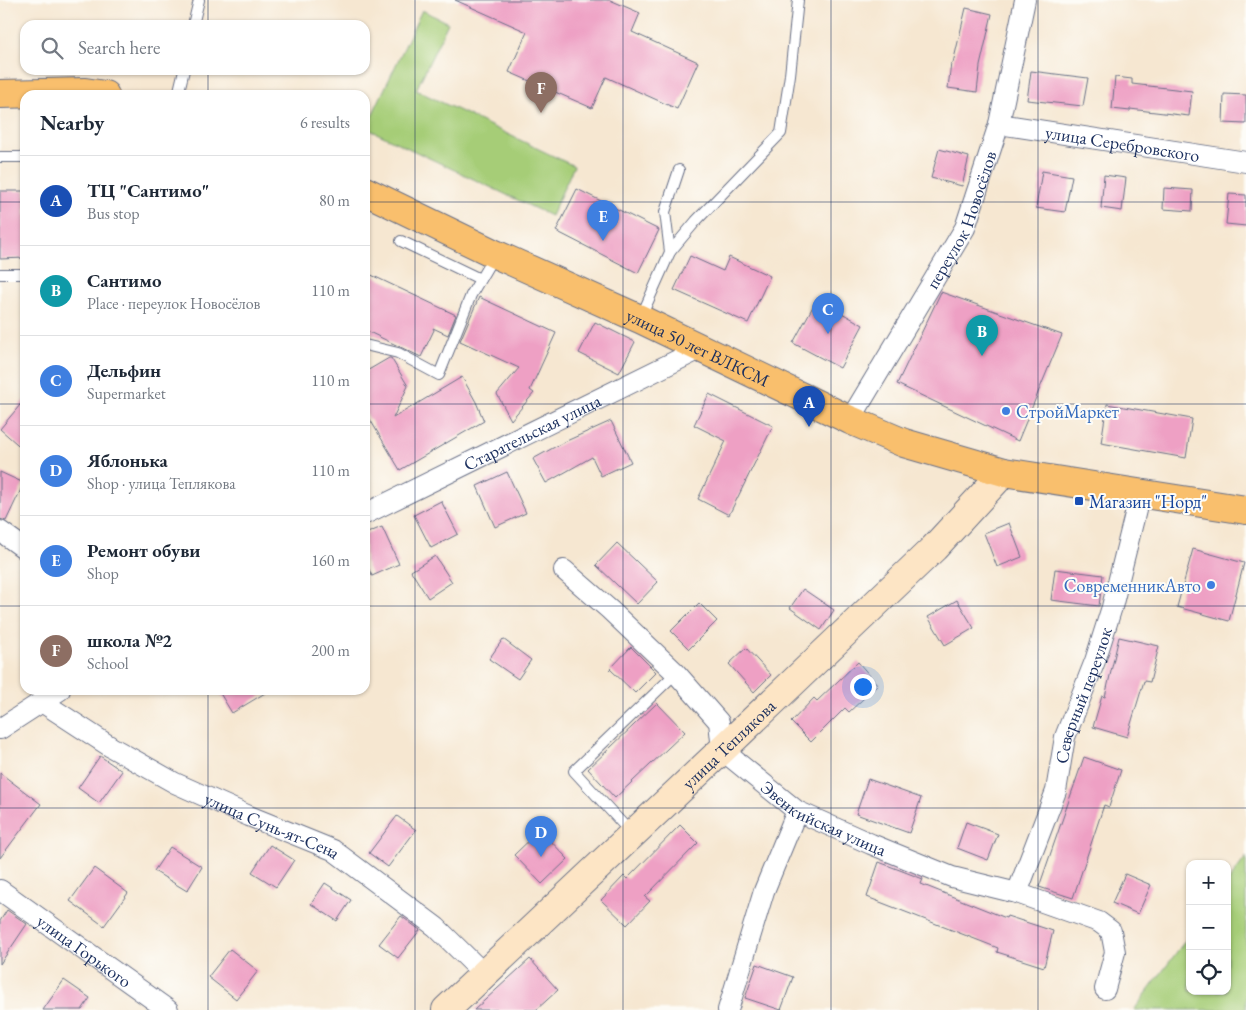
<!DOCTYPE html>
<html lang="en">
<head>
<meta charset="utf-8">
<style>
	:root { --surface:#fff; --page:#f2f2f3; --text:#1f2937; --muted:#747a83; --line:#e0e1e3; --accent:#0f766e }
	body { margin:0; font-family:"EB Garamond",serif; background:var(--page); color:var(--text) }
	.controls { position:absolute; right:15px; bottom:15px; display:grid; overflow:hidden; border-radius:10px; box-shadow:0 1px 4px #0004 }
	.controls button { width:45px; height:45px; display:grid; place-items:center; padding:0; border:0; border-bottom:1px solid var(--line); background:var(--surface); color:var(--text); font:25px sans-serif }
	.you { position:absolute; left:862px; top:686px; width:18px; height:18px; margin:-12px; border:4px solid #fff; border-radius:50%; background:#1a73e8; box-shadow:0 0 0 8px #1a73e833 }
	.badge { display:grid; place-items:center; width:32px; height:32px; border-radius:50%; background:var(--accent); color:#fff; font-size:16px; font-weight:700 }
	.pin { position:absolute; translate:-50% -41px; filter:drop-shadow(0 1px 2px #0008) }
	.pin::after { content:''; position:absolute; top:26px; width:18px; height:15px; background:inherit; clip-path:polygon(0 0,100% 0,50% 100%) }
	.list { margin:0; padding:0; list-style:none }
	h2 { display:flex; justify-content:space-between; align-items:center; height:65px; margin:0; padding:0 20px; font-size:21px }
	h2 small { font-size:16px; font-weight:400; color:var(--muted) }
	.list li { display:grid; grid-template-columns:32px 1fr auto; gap:15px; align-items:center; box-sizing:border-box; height:90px; padding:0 20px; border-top:1px solid var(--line) }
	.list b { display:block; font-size:19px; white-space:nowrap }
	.list p { margin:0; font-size:16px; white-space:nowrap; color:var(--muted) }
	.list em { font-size:16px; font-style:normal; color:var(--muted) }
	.icon { flex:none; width:28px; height:28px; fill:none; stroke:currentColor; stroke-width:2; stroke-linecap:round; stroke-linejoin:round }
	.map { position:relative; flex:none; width:1246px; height:1010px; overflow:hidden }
	.search { position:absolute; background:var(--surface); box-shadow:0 1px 4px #0004; left:20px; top:20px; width:350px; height:55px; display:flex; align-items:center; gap:12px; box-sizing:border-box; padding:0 18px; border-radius:15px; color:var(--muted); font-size:19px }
	.panel { position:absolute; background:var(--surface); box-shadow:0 1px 4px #0004; left:20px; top:90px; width:350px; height:605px; border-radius:15px }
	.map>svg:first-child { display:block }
	.grass { fill:#a6cd77; stroke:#607e6a }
	.building { fill:#eea0c4 }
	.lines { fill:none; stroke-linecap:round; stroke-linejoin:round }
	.lane-casing { stroke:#686f86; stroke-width:12 }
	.street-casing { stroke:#686f86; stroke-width:22 }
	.secondary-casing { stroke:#686f86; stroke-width:30 }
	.primary-casing { stroke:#686f86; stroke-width:30 }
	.lane { stroke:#fff; stroke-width:10 }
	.street { stroke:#fff; stroke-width:20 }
	.secondary { stroke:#fde5c5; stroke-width:28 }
	.primary { stroke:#f9bf6d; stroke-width:28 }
	.grid { fill:none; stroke:#1b2f5e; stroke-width:1; stroke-opacity:0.55 }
	.shop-dot { fill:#3f7fe0; stroke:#fdfcf7; stroke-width:2 }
	.transit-dot { fill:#1a4fb4; stroke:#fdfcf7; stroke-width:2 }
	.labels { text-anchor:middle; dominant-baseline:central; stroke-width:4; stroke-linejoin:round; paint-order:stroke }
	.street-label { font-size:18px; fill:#1b2f5e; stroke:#fdfcf7 }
	.shop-label { font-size:18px; fill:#366cbe; stroke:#fdfcf7; text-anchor:start }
	.transit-label { font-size:18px; fill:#164399; stroke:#fdfcf7; text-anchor:start }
</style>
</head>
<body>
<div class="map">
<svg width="1246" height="1010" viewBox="0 0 1246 1010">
	<rect width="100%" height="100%" fill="#fdfcf7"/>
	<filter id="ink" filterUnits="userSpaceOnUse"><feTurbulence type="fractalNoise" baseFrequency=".02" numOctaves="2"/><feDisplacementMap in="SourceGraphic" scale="10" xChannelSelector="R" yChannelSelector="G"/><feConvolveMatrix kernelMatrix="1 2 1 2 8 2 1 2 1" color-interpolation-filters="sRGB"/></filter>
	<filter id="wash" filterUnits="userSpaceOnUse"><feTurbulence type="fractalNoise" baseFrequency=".0096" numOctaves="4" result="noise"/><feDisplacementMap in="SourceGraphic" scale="20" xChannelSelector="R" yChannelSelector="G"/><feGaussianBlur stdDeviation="1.12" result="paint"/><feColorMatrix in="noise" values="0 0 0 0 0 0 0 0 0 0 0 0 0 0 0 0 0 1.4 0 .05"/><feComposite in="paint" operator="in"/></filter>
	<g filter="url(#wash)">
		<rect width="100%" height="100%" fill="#f6e7d1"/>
		<g class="grass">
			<path d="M 422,10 L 448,23 L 416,90 L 574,166 L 551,216 L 366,128 Z"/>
			<path d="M 1246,857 L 1246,1010 L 1134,1010 L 1190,934 L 1190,991 L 1227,991 L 1227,883 Z"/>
		</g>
		<g id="blocks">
			<g class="building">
				<path d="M 455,0 L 610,0 L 640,13 L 632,32 L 698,62 L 677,109 L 606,77 L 592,108 L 509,72 L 527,32 Z"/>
				<path d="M 966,8 L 992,14 L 980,66 L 977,92 L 948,88 L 951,63 L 953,63 Z"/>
				<path d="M 1031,71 L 1088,78 L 1083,106 L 1027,100 Z"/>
				<path d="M 1115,77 L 1132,79 L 1132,84 L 1192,91 L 1189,116 L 1130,109 L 1130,111 L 1112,109 Z"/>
				<path d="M 1224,94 L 1246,95 L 1246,124 L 1223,123 Z"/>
				<path d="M 939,149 L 969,157 L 962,186 L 931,178 Z"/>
				<path d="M 1042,171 L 1072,176 L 1065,212 L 1036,208 Z"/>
				<path d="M 1104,175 L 1126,178 L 1122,211 L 1101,208 Z"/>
				<path d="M 1164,188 L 1193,190 L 1192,211 L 1163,209 Z"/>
				<path d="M 577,189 L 659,230 L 638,273 L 556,231 Z"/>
				<path d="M 0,191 L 25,191 L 25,258 L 0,259 Z"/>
				<path d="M 1229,194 L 1246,195 L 1246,226 L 1226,224 Z"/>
				<path d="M 690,256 L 723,271 L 729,257 L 770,276 L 748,323 L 674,290 Z"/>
				<path d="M 365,272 L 456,315 L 448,335 L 433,328 L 434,330 L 421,357 L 365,330 Z"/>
				<path d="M 941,292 L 1062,335 L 1018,441 L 897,384 Z"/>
				<path d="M 479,297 L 556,333 L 530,390 L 534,393 L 511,420 L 497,394 L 519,368 L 460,341 Z"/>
				<path d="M 817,299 L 863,325 L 840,368 L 793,343 Z"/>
				<path d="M 595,322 L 635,342 L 619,373 L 579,353 Z"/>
				<path d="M 389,358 L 391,358 L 408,386 L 393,418 L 462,377 L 476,402 L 484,421 L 400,470 L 365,411 L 365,372 Z"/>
				<path d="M 709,394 L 773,426 L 729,515 L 698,499 L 726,441 L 694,425 Z"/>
				<path d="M 25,399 L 25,451 L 0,429 Z"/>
				<path d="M 1107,404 L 1192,419 L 1186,458 L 1101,443 Z"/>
				<path d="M 611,421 L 631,462 L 601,476 L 592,457 L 546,483 L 533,459 L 562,443 Z"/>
				<path d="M 0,472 L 24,483 L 6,521 L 0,519 Z"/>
				<path d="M 507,472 L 526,513 L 495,527 L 477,486 Z"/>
				<path d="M 441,501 L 458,534 L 431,548 L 414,515 Z"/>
				<path d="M 1009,523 L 1022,557 L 997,567 L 984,533 Z"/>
				<path d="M 382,527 L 399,564 L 372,576 L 365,561 L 365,534 Z"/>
				<path d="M 617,543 L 658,582 L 637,604 L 596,565 Z"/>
				<path d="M 1193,549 L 1244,563 L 1229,621 L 1177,607 Z"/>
				<path d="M 435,556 L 452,582 L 428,598 L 411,571 Z"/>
				<path d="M 1055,569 L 1103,575 L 1099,606 L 1051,600 Z"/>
				<path d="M 803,589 L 834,610 L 821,630 L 790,608 Z"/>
				<path d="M 957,600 L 974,628 L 945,645 L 928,617 Z"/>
				<path d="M 699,603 L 717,621 L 689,649 L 671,631 Z"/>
				<path d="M 1119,637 L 1159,646 L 1150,682 L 1144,681 L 1127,737 L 1093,727 L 1102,696 L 1105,697 Z"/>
				<path d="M 503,639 L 531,660 L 518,679 L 489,659 Z"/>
				<path d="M 631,647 L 656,672 L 635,693 L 610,669 Z"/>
				<path d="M 746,648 L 771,675 L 754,692 L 729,664 Z"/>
				<path d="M 858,662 L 878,685 L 849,712 L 845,708 L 811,742 L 791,722 L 814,698 L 817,701 Z"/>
				<path d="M 218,690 L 270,690 L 232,713 Z"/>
				<path d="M 657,703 L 685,732 L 615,798 L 588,769 Z"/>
				<path d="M 100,756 L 122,771 L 99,803 L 78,788 Z"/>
				<path d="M 1084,757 L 1121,770 L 1109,807 L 1104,805 L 1073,898 L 1039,887 Z"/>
				<path d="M 0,773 L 41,804 L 0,858 Z"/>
				<path d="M 868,779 L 921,798 L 909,833 L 856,814 Z"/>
				<path d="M 397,816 L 416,830 L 388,867 L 369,853 Z"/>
				<path d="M 966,822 L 998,834 L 988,860 L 957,848 Z"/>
				<path d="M 680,825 L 698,843 L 645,897 L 650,901 L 627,925 L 601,900 L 624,876 L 627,879 Z"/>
				<path d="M 540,830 L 568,859 L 542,884 L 514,855 Z"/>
				<path d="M 270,845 L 294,860 L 276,887 L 252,872 Z"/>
				<path d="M 170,847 L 202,867 L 187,891 L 154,871 Z"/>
				<path d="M 879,862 L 923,879 L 921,884 L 1006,918 L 1007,916 L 1053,931 L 1044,967 L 997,952 L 998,948 L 867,897 Z"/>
				<path d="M 94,868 L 128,893 L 104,926 L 70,901 Z"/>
				<path d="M 1125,874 L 1151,885 L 1138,914 L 1112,903 Z"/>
				<path d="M 325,883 L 351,900 L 337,921 L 311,904 Z"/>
				<path d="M 7,910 L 27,924 L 0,964 L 0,921 Z"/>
				<path d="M 401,916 L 420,930 L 398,958 L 379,944 Z"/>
				<path d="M 230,949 L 258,971 L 236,999 L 208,977 Z"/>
				<path d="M 530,959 L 558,990 L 536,1010 L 474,1010 Z"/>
				<path d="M 757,964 L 793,977 L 781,1010 L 745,998 Z"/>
				<path d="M 64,980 L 90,998 L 82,1010 L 43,1010 Z"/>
			</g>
		</g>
	</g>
	<g filter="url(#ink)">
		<use href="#blocks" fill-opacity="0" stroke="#686f86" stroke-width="1"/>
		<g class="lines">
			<g class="lane-casing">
				<g id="lane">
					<path d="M 193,25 L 199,0"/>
					<path d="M 178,95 L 184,70"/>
					<path d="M 0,157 L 25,157"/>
					<path d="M 401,241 L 480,279"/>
					<path d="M 670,252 L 696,221 L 781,133 L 790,75 L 798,0"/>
					<path d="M 0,274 L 25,274"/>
					<path d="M 641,317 L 670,252 L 665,212 L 679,170"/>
					<path d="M 365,345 L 398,353 L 439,375 L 471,295 L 495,254"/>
					<path d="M 632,834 L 574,771 L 676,673"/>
				</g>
			</g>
			<g class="street-casing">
				<g id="street">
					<path id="s1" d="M 999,124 L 1246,162"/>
					<path id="s2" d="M 850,420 L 965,228 L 999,124 L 1025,0"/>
					<path id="s3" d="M 365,514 L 700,349"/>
					<path d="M 0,531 L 25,549"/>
					<path id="s4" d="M 564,570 L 610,610 L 676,673 L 719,722 L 722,750 L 797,811 L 871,844 L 952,877 L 1017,893 L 1099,922 L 1111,931 L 1115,952 L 1105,989"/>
					<path id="s5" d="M 42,702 L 111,747 L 175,783 L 249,816 L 333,850 L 436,927 L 485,975"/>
					<path d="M 0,729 L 60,690"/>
					<path id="s6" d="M 0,890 L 168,1010"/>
					<path id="s7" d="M 1017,893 L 1056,791 L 1065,737 L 1095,661 L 1112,607 L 1140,494"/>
					<path d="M 728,1010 L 764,891 L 797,811"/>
				</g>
			</g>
			<g class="secondary-casing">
				<g id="secondary">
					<path id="s8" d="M 446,1010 L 722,750 L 934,548 L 1004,472"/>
				</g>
			</g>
			<g class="primary-casing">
				<g id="primary">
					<path d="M 0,94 L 85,92 L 105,95"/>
					<path id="s9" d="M 365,191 L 495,254 L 640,319 L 850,420 L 904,443 L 1004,472 L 1246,510"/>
				</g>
			</g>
			<use href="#lane" class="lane"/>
			<use href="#street" class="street"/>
			<use href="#secondary" class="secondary"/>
			<use href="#primary" class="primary"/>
		</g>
	</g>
	<path class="grid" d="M 208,0 L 208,25M 415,0 L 415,1010M 623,0 L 623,1010M 831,0 L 831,1010M 1038,0 L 1038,1010M 208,70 L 208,95M 0,202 L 25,202M 365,202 L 1246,202M 0,404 L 25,404M 365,404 L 1246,404M 0,606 L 25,606M 365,606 L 1246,606M 208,690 L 208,1010M 0,808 L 1246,808"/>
	<g class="shop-dot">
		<circle cx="1006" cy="411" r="5"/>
		<circle cx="1211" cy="585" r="5"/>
	</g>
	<rect class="transit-dot" x="1074" y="496" width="10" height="10" rx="2.5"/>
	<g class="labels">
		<g class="street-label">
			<text stroke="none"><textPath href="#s1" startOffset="125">улица Серебровского</textPath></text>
			<text stroke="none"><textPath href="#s2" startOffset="230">переулок Новосёлов</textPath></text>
			<text stroke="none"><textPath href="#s9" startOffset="368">улица 50 лет ВЛКСМ</textPath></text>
			<text stroke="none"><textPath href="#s3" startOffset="186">Старательская улица</textPath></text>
			<text stroke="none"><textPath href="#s7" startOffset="209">Северный переулок</textPath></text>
			<text stroke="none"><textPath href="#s8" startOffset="388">улица Теплякова</textPath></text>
			<text stroke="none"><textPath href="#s4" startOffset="369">Эвенкийская улица</textPath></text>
			<text stroke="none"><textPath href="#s5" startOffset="262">улица Сунь-ят-Сена</textPath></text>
			<text stroke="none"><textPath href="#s6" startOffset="104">улица Горького</textPath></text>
		</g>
		<g class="shop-label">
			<text x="1016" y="411">СтройМаркет</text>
			<text x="1201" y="585" text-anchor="end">СовременникАвто</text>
		</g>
		<g class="transit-label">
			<text x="1089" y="501">Магазин "Норд"</text>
		</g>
	</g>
</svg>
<div class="controls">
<button>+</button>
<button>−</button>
<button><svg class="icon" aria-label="locate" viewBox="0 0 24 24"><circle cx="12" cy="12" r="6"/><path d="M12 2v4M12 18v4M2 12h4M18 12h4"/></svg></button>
</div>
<div class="you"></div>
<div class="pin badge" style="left:809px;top:427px;background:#1a4fb4">A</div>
<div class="pin badge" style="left:982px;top:356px;background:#0f9aa8">B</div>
<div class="pin badge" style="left:828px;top:334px;background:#3f7fe0">C</div>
<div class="pin badge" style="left:541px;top:857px;background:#3f7fe0">D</div>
<div class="pin badge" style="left:603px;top:241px;background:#3f7fe0">E</div>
<div class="pin badge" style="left:541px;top:113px;background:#8d6e63">F</div>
<div class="search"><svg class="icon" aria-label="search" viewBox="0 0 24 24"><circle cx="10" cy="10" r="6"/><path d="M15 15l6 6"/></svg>Search here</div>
<section class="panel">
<h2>Nearby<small>6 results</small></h2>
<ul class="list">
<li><span class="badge" style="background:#1a4fb4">A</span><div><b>ТЦ &quot;Сантимо&quot;</b><p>Bus stop</p></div><em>80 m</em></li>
<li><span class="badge" style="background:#0f9aa8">B</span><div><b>Сантимо</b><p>Place · переулок Новосёлов</p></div><em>110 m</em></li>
<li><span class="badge" style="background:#3f7fe0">C</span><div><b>Дельфин</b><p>Supermarket</p></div><em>110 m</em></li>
<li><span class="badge" style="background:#3f7fe0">D</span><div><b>Яблонька</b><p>Shop · улица Теплякова</p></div><em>110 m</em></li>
<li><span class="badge" style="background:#3f7fe0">E</span><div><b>Ремонт обуви</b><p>Shop</p></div><em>160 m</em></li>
<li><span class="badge" style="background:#8d6e63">F</span><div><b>школа №2</b><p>School</p></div><em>200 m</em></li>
</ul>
</section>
</div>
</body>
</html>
